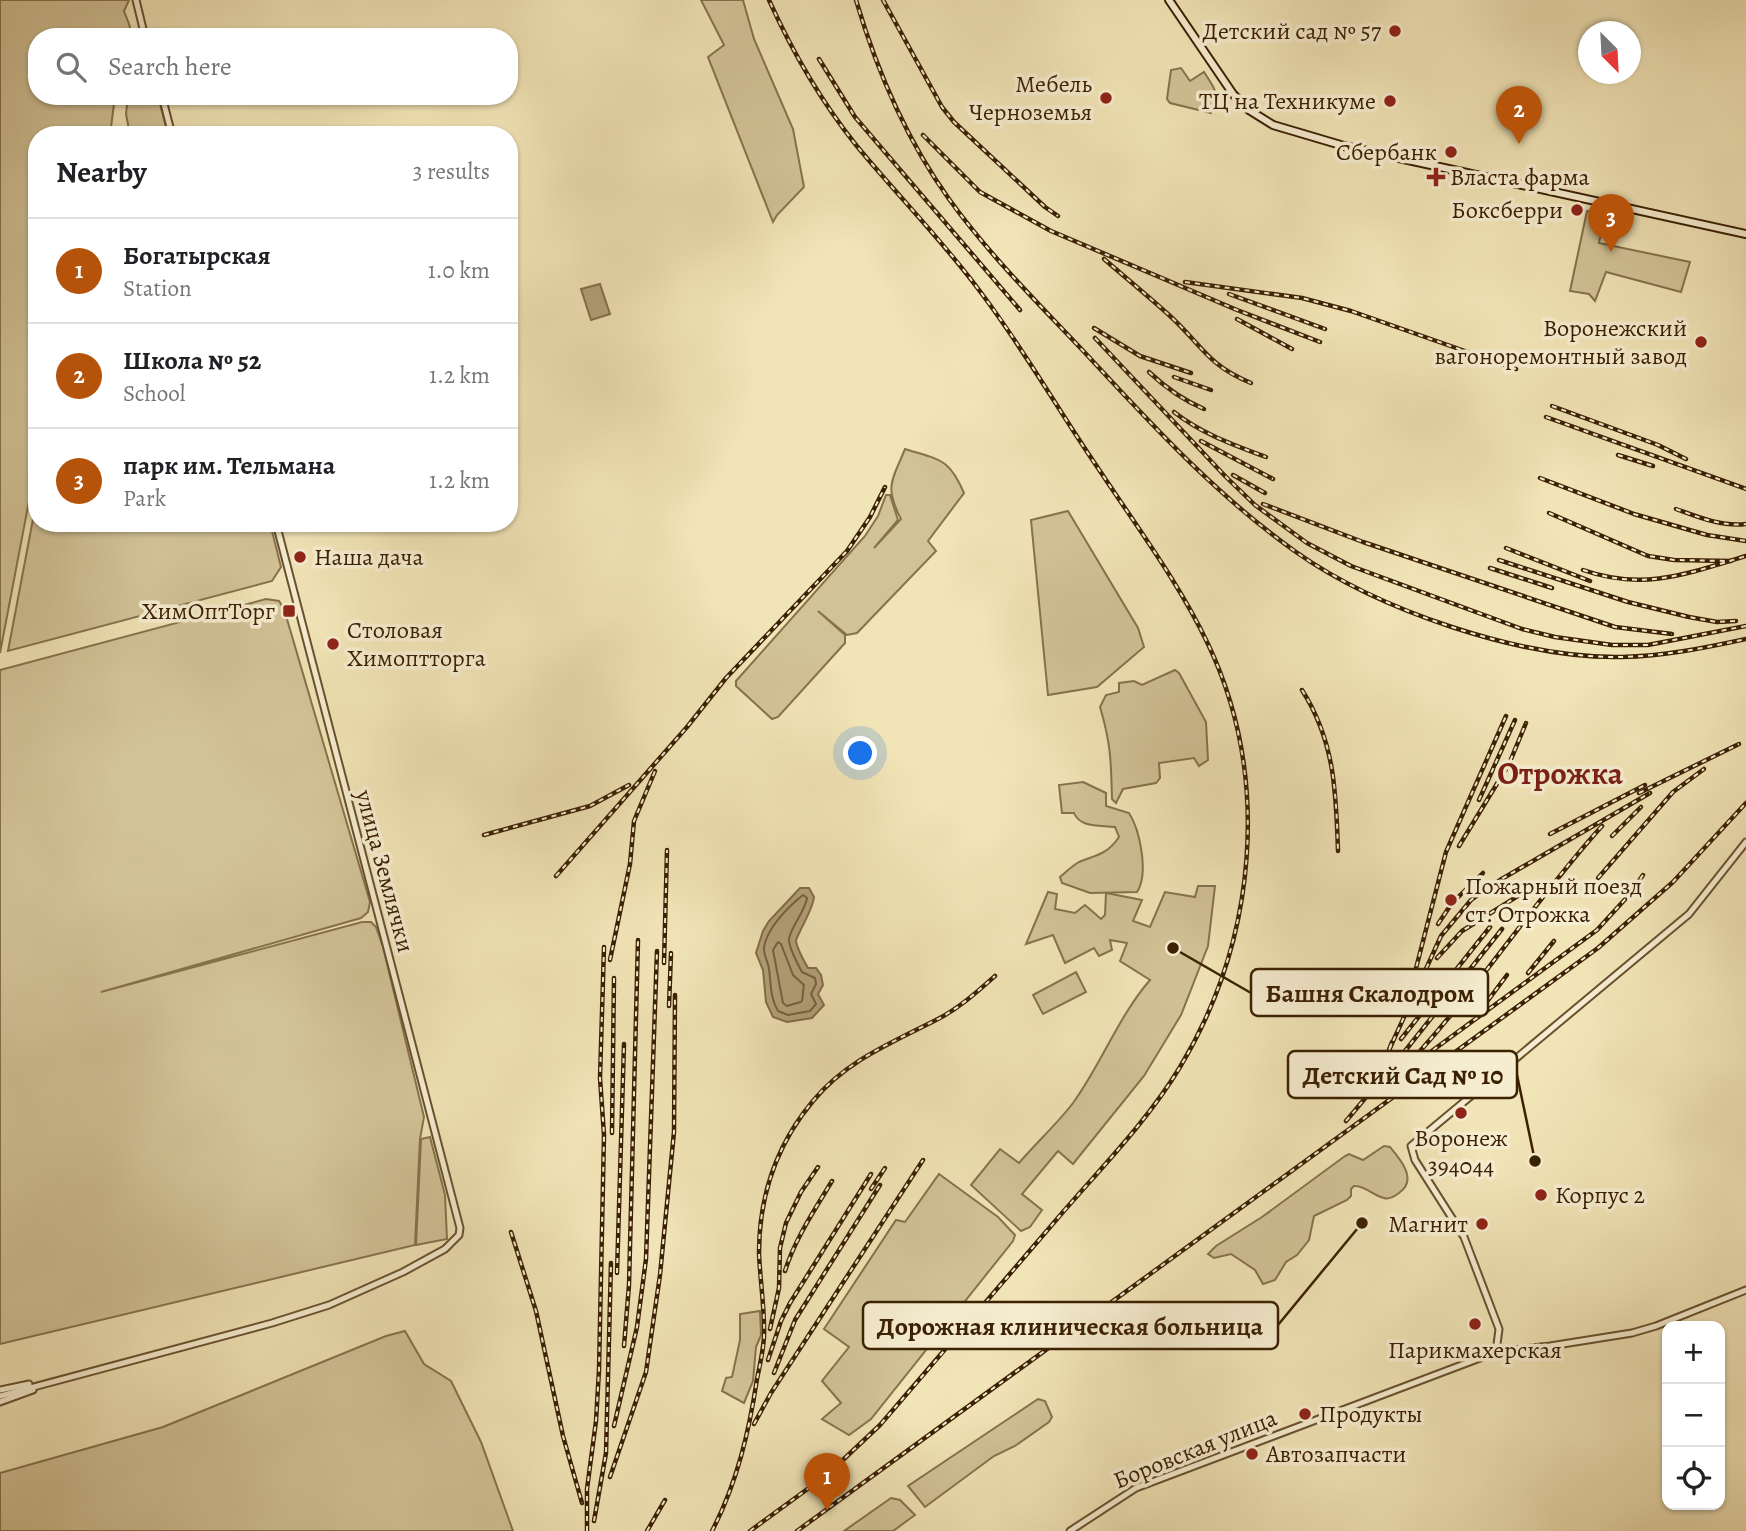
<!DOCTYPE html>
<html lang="en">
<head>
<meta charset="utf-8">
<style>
	:root { --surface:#fff; --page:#f2f2f2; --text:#202124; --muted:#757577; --line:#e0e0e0; --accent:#b45309 }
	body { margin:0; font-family:Alegreya,serif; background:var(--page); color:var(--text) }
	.controls { position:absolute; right:21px; bottom:21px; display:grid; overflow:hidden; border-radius:14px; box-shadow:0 2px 5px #0004 }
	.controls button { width:63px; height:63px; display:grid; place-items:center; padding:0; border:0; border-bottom:2px solid var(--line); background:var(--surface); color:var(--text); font:35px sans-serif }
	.compass { position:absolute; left:1578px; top:21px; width:63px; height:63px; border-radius:50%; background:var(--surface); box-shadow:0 2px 5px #0004; rotate:156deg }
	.you { position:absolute; left:861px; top:754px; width:24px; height:24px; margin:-18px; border:5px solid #fff; border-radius:50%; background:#1a73e8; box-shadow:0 0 0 10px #1a73e833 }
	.badge { display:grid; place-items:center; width:46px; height:46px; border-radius:50%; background:var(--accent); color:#fff; font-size:23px; font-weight:700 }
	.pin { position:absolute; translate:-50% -58px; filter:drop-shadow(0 2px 4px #0008) }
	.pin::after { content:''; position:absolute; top:37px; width:24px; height:21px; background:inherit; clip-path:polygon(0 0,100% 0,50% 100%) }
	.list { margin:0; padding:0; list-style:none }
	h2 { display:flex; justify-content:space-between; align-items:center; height:91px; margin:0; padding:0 28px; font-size:30px }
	h2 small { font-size:23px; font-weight:400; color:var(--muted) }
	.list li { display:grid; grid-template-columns:46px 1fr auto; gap:21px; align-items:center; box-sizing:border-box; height:105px; padding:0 28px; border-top:2px solid var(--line) }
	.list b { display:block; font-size:26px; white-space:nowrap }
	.list p { margin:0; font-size:23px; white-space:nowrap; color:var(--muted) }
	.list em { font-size:23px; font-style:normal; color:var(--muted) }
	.icon { flex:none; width:38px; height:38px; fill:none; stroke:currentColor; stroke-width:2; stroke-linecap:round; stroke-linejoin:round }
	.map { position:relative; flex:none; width:1746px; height:1531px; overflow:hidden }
	.search { position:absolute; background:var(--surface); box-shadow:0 2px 5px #0004; left:28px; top:28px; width:490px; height:77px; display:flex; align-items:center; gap:18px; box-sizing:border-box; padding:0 24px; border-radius:28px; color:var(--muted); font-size:26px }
	.panel { position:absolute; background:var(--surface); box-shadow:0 2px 5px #0004; left:28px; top:126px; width:490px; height:406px; border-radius:28px }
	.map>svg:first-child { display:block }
	.green { fill:#d2c397; stroke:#86724c; stroke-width:2 }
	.water { fill:#b3a179; stroke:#836d49; stroke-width:2 }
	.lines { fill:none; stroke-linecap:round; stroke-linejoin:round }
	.shore { stroke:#77603e; stroke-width:2 }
	.tertiary-casing { stroke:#68512f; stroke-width:9 }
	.secondary-casing { stroke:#3b2002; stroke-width:10 }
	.tertiary { stroke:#f6edd0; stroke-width:5 }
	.secondary { stroke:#f6edd0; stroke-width:6 }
	.rail-casing { stroke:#3b2002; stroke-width:4.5 }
	.rail { stroke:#f6edd0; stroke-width:2; stroke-dasharray:5; stroke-linecap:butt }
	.poi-dot { fill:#8f2418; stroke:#f6edd0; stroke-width:2.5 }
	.labels { text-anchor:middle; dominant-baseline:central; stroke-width:7; stroke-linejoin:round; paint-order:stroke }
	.poi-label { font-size:24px; fill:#3b2002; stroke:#f6edd0; text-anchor:end }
	.street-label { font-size:24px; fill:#3b2002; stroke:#f6edd0 }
	.district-label { font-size:32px; font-weight:bold; fill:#7a1f14; stroke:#f6edd0 }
	.leader { fill:none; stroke:#3b2002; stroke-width:2.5 }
	.callout-dot { fill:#3b2002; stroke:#f6edd0; stroke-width:2.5 }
	.callout { fill:#f6edd0; stroke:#3b2002; stroke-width:2.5 }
	.callout-label { font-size:26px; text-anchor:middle; font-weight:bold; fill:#3b2002 }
</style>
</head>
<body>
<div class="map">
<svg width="1746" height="1531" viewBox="0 0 1746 1531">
	<rect width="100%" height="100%" fill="#f1e4b6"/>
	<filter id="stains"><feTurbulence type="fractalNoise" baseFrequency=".00286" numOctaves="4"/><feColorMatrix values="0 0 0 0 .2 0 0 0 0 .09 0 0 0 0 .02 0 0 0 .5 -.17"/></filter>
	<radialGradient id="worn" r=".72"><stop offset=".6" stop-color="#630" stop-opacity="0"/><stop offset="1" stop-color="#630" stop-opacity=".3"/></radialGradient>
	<g class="green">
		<path d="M 0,0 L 129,0 L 124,11 C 127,20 132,27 130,37 L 37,37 L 37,96 L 115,96 L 110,135 L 37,135 L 37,459 L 0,653 Z"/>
		<path d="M 701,0 L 743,0 L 754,39 L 793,129 L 804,187 L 777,215 L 773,222 L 708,57 L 724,45 Z"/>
		<path d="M 1181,68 L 1190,81 L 1204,72 C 1216,91 1220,92 1211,113 L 1170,103 L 1167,99 L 1171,70 Z"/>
		<path d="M 128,96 L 158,96 L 168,135 L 130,135 L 126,114 Z"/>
		<path d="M 1587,211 L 1605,215 L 1599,243 L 1690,262 L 1681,292 L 1606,272 L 1595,301 L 1589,294 L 1570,291 Z"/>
		<path d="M 905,449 C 940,460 949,458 964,493 L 928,541 L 936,551 L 857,633 L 847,635 L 818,611 L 845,635 L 845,643 L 778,717 L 772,719 L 736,686 L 736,681 L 865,536 L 878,516 L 886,495 L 890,495 L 898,520 L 874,548 L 901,519 C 884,486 892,481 905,449 Z"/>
		<path d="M 37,498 L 37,523 L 270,523 L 281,567 L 272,581 L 8,651 Z"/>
		<path d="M 1068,511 L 1138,628 L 1144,647 L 1097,687 L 1048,695 L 1031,520 Z"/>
		<path d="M 266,599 L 279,601 L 284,609 L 370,902 L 368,912 L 361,918 L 101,992 L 362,922 L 371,922 L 376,927 L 383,947 L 424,1117 L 420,1139 L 415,1245 L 0,1344 L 0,670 Z"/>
		<path d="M 1175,670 L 1179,673 L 1206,722 L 1208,760 L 1199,766 L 1194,758 L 1159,763 L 1160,778 L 1156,783 L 1123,789 L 1116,803 L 1112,799 C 1111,761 1111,744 1100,707 L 1106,695 L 1119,692 L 1119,683 L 1134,681 L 1142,685 Z"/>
		<path d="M 1083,782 L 1106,793 L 1106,806 L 1129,813 C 1140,830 1149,874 1137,892 L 1090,893 L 1062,883 L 1060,877 C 1066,872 1072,866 1079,862 C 1096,855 1108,854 1119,837 L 1115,827 C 1100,825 1080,828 1074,813 L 1062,813 L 1059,785 Z"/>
		<path d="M 1198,886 L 1215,886 L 1208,946 L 1181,1015 L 1144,1076 L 1073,1164 L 1058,1151 L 1022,1194 L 1042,1210 L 1030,1227 L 1021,1231 L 971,1185 L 1000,1149 L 1019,1163 C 1036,1143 1057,1124 1073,1103 C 1102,1063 1118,1017 1150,980 L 1120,961 L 1127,943 L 1110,940 L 1112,950 L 1099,956 L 1094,948 L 1065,963 L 1053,935 L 1026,944 L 1048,892 L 1057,894 L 1055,909 L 1075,913 L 1085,905 L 1101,919 L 1105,915 L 1106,893 L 1142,900 L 1133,921 L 1150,927 L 1165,892 L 1195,897 Z"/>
		<path d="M 1076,972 L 1086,992 L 1043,1014 L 1033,995 Z"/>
		<path d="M 430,1137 L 445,1195 L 447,1239 L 416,1245 L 421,1139 Z"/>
		<path d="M 1384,1146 L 1390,1147 C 1401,1160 1418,1180 1399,1193 C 1395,1196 1389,1200 1384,1198 C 1373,1196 1365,1185 1354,1186 L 1351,1189 L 1351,1196 L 1347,1200 L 1314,1216 L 1309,1240 L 1297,1255 L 1286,1262 L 1275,1280 L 1263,1284 L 1255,1270 L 1231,1254 L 1214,1258 L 1208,1254 L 1216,1246 L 1262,1217 L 1345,1156 L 1349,1154 L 1363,1160 Z"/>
		<path d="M 939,1174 L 998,1217 L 1015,1235 L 1013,1241 L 871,1419 L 849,1435 L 822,1419 L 841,1403 L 822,1381 L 849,1347 L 824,1329 L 896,1220 L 905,1222 Z"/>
		<path d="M 760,1311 L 761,1335 L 756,1347 L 753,1381 L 744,1403 L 722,1391 L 726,1378 L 732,1377 L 740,1340 L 740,1314 Z"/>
		<path d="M 405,1331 L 424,1364 L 451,1381 L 481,1442 L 513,1531 L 0,1531 L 0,1473 L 163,1427 L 386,1336 Z"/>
		<path d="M 1038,1399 L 1045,1401 L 1052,1417 L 1049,1422 L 1015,1446 L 994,1456 L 925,1507 L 908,1486 Z"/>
		<path d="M 891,1498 L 900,1500 L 915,1515 L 893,1531 L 844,1531 Z"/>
	</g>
	<g class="water">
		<path d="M 600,284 L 610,314 L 591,320 L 581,289 Z"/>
		<path d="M 800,888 L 809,888 L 814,897 C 813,910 796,936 796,941 C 797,948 804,961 808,968 L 816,968 L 821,975 L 823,985 L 818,994 L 824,1005 L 812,1018 L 787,1022 L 773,1017 L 766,1002 L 763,970 L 756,953 L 763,931 L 769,921 Z"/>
	</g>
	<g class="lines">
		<g class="shore">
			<path d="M 803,895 L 807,898 C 805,912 789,929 789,940 C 789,947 798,965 802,972 L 815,978 L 816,984 L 811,994 L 816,1004 L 810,1011 L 788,1015 L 778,1011 C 770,998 771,983 769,969 C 768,961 763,954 764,947 C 767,928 788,907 803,895 Z"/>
			<path d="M 778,942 L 781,944 L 793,975 L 804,985 C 800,1007 808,999 787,1006 L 783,1003 L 773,950 Z"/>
		</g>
		<g class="tertiary-casing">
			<g id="tertiary">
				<path d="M 136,0 L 145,37"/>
				<path d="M 162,96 L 172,135"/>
				<path d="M 1496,1352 L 1499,1329 L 1464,1237 L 1415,1160 L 1411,1146 L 1689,914 L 1746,842"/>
				<path d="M 0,1390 L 29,1384"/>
				<path d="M 0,1396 L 272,1323 L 329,1305 L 403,1272 L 445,1249 L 459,1235 L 460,1228 L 276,523"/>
				<path d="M 0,1402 L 33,1390"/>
				<path d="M 1070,1531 L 1136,1488 L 1496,1352 L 1550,1346 L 1632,1333 L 1656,1326 L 1746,1290"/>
			</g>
		</g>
		<g class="secondary-casing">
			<path id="secondary" d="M 1169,0 L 1233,94 L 1249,110 L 1273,125 L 1344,146 L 1746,234"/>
		</g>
		<use href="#tertiary" class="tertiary"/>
		<use href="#secondary" class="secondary"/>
		<g class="rail-casing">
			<g id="rail">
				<path d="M 856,0 C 877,71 906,139 949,199 C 990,256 1040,305 1088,356 C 1153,426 1217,496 1296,552 C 1378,610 1521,659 1622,657 C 1664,656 1705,648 1746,639"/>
				<path d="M 883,0 L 942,107 L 954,122 L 1045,207 L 1058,216"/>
				<path d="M 819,59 L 855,117 L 1020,310"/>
				<path d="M 923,135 L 980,192 L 1051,231 L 1237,310 L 1320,342"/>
				<path d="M 1104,259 C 1126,278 1148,296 1169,315 C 1202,345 1207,365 1251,383"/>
				<path d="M 1185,282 L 1302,298 L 1351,311 L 1516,369"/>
				<path d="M 1229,294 L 1325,329"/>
				<path d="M 1237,319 L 1292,349"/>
				<path d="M 1094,328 L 1140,356 L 1191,373"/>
				<path d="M 1095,338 L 1225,476 L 1255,505 L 1307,543 L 1351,566 L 1522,629 L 1555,637 L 1612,645 L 1648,645 L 1746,626"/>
				<path d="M 1149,372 C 1166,388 1183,400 1204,409"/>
				<path d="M 1174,377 L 1211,390"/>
				<path d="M 1552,406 L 1658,445 L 1686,459"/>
				<path d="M 1174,412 C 1202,434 1234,445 1266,457"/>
				<path d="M 1546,417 L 1746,489"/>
				<path d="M 1201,441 L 1273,479"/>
				<path d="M 1618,455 L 1653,466"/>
				<path d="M 1233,475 L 1265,493"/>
				<path d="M 1540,478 L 1634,514 L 1707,535 L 1746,541"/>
				<path d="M 1263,504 L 1363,542 L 1615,627 L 1672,634"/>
				<path d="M 1676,509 C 1698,517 1722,527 1746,524"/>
				<path d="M 1549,513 L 1648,556 L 1674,560 L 1731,561"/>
				<path d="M 1506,548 L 1590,581"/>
				<path d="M 1499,560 L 1628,602 L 1689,617 L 1717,622 L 1736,621"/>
				<path d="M 1490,568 L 1552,588"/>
				<path d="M 1583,570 C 1643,591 1687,574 1746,556"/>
				<path d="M 1302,690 C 1335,742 1336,792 1338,851"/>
				<path d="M 1639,793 L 1739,744"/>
				<path d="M 1479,800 L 1515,720"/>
				<path d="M 1550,834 L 1645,785"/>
				<path d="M 484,835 L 590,806 L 629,785"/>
				<path d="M 1612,836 L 1641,807"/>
				<path d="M 1459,846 L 1509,764 L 1526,723"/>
				<path d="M 556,876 L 687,727 L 726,678 L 847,551 L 870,517 L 885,487"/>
				<path d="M 1598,878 L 1673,792 L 1704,769"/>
				<path d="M 1438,924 L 1452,903 L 1483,873"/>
				<path d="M 1437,958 L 1462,931 L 1529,889"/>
				<path d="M 610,960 L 630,864 L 634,821 L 655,771"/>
				<path d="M 664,963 L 667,850"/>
				<path d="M 1528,973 L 1554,941"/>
				<path d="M 1414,976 L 1446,852 L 1506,716"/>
				<path d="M 669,1006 L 671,953"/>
				<path d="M 1483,1007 L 1507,975"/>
				<path d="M 1401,1039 L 1490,927"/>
				<path d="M 1389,1050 L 1441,936 L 1471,900 L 1500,880 L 1650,793"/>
				<path d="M 1425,1056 L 1597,930 L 1629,895 L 1643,875"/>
				<path d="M 1383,1067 L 1392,1042"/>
				<path d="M 1389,1084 C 1468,1005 1527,909 1602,826"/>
				<path d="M 1346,1121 L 1405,1051 L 1502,929"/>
				<path d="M 612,1133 L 614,978"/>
				<path d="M 871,1189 L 885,1168"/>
				<path d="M 511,1232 L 536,1311 L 563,1436 L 582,1503"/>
				<path d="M 785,1271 C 795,1239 814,1211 832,1181"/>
				<path d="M 617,1273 L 624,1044"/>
				<path d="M 770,1329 L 779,1288 L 780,1248 L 786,1223 L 801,1192 L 818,1167"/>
				<path d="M 624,1346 L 629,1285 L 638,940"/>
				<path d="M 768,1360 L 781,1321 L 790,1303 L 871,1174"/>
				<path d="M 774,1373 L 795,1320 L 880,1185"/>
				<path d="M 754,1424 L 771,1393 L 923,1160"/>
				<path d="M 614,1426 L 637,1327 L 646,1259 L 657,951"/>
				<path d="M 610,1477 L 646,1372 L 660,1275 L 674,1132 L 675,995"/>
				<path d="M 594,1521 L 606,1453 L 611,1263"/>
				<path d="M 587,1531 L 587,1489 L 596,1421 L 599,1370 L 604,1135 L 600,1078 L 604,947"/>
				<path d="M 647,1531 L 665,1500"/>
				<path d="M 712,1531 C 737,1483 749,1432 757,1379 C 760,1365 763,1352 764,1337 C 765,1309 760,1281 759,1253 C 759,1196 777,1144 813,1101 C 846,1061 891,1043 936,1020 C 958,1009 977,992 995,976"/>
				<path d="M 750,1531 L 828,1474 L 880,1425 C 939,1357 998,1288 1057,1219 C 1099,1170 1147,1122 1180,1067 C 1256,941 1272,779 1208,644 C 1179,583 1137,527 1100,471 C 1060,413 1025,351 982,294 C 944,242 898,196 856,145 C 821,101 792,51 769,0"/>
				<path d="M 797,1531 L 1598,948 L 1673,882 L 1746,803"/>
			</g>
		</g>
		<use href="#rail" class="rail"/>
	</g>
	<g class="poi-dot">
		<circle cx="1395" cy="31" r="7"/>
		<circle cx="1106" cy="98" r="7"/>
		<circle cx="1390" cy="101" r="7"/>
		<circle cx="1451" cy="152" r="7"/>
		<path d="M1432.5 166.5h7v7h7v7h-7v7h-7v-7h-7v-7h7z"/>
		<circle cx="1577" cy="210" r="7"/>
		<circle cx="1701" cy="342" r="7"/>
		<circle cx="300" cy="557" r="7"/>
		<rect x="282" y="604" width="14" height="14" rx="3.5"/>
		<circle cx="333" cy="644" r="7"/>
		<circle cx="1451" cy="900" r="7"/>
		<circle cx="1461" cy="1113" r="7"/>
		<circle cx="1541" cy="1195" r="7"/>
		<circle cx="1482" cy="1224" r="7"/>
		<circle cx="1475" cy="1324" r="7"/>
		<circle cx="1305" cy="1414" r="7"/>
		<circle cx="1252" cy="1454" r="7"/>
	</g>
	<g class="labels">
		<g class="poi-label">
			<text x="1381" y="31">Детский сад № 57</text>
			<text x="1092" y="84">Мебель<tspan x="1092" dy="28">Черноземья</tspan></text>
			<text x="1376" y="101">ТЦ на Техникуме</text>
			<text x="1437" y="152">Сбербанк</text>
			<text x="1450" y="177" text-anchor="start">Власта фарма</text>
			<text x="1563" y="210">Боксберри</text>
			<text x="1687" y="328">Воронежский<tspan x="1687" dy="28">вагоноремонтный завод</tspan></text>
			<text x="314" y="557" text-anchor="start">Наша дача</text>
			<text x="275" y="611">ХимОптТорг</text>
			<text x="347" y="630" text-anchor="start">Столовая<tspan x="347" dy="28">Химоптторга</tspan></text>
			<text x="1465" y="886" text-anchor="start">Пожарный поезд<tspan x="1465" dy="28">ст. Отрожка</tspan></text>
			<text x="1461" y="1138" text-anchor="middle">Воронеж<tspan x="1461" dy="28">394044</tspan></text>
			<text x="1555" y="1195" text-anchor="start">Корпус 2</text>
			<text x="1468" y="1224">Магнит</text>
			<text x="1475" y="1350" text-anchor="middle">Парикмахерская</text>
			<text x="1319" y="1414" text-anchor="start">Продукты</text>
			<text x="1266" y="1454" text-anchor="start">Автозапчасти</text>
		</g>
		<g class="street-label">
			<text transform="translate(385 871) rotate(75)">улица Землячки</text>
			<text transform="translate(1195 1449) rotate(-22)">Боровская улица</text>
		</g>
		<g class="district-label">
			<text x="1560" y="773">Отрожка</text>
		</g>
	</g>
	<path class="leader" d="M1173 948L1251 993M1535 1161L1517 1075M1362 1223L1278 1325"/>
	<g class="callout-dot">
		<circle cx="1173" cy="948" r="7"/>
		<circle cx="1535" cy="1161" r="7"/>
		<circle cx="1362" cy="1223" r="7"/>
	</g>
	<g class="callout">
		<rect x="1251" y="969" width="237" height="47" rx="7"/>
		<rect x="1288" y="1051" width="229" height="47" rx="7"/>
		<rect x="863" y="1302" width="415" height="47" rx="7"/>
	</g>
	<g class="callout-label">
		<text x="1370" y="1002">Башня Скалодром</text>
		<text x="1403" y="1084">Детский Сад № 10</text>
		<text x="1070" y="1335">Дорожная клиническая больница</text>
	</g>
	<rect width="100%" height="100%" filter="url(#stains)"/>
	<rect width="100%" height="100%" fill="url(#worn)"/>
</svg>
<div class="controls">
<button>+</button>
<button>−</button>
<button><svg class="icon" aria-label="locate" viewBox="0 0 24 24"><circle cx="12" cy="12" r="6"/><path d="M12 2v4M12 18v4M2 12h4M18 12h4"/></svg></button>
</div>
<svg class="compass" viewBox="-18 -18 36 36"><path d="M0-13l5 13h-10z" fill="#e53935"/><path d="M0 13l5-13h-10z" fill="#757577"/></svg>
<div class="you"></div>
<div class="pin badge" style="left:827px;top:1511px">1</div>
<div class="pin badge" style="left:1519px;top:144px">2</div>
<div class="pin badge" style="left:1611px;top:252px">3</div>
<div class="search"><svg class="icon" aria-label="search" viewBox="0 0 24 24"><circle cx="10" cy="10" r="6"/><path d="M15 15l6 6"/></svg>Search here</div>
<section class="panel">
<h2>Nearby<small>3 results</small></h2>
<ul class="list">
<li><span class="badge">1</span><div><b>Богатырская</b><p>Station</p></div><em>1.0 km</em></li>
<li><span class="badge">2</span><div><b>Школа № 52</b><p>School</p></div><em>1.2 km</em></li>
<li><span class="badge">3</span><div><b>парк им. Тельмана</b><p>Park</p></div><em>1.2 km</em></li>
</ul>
</section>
</div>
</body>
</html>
